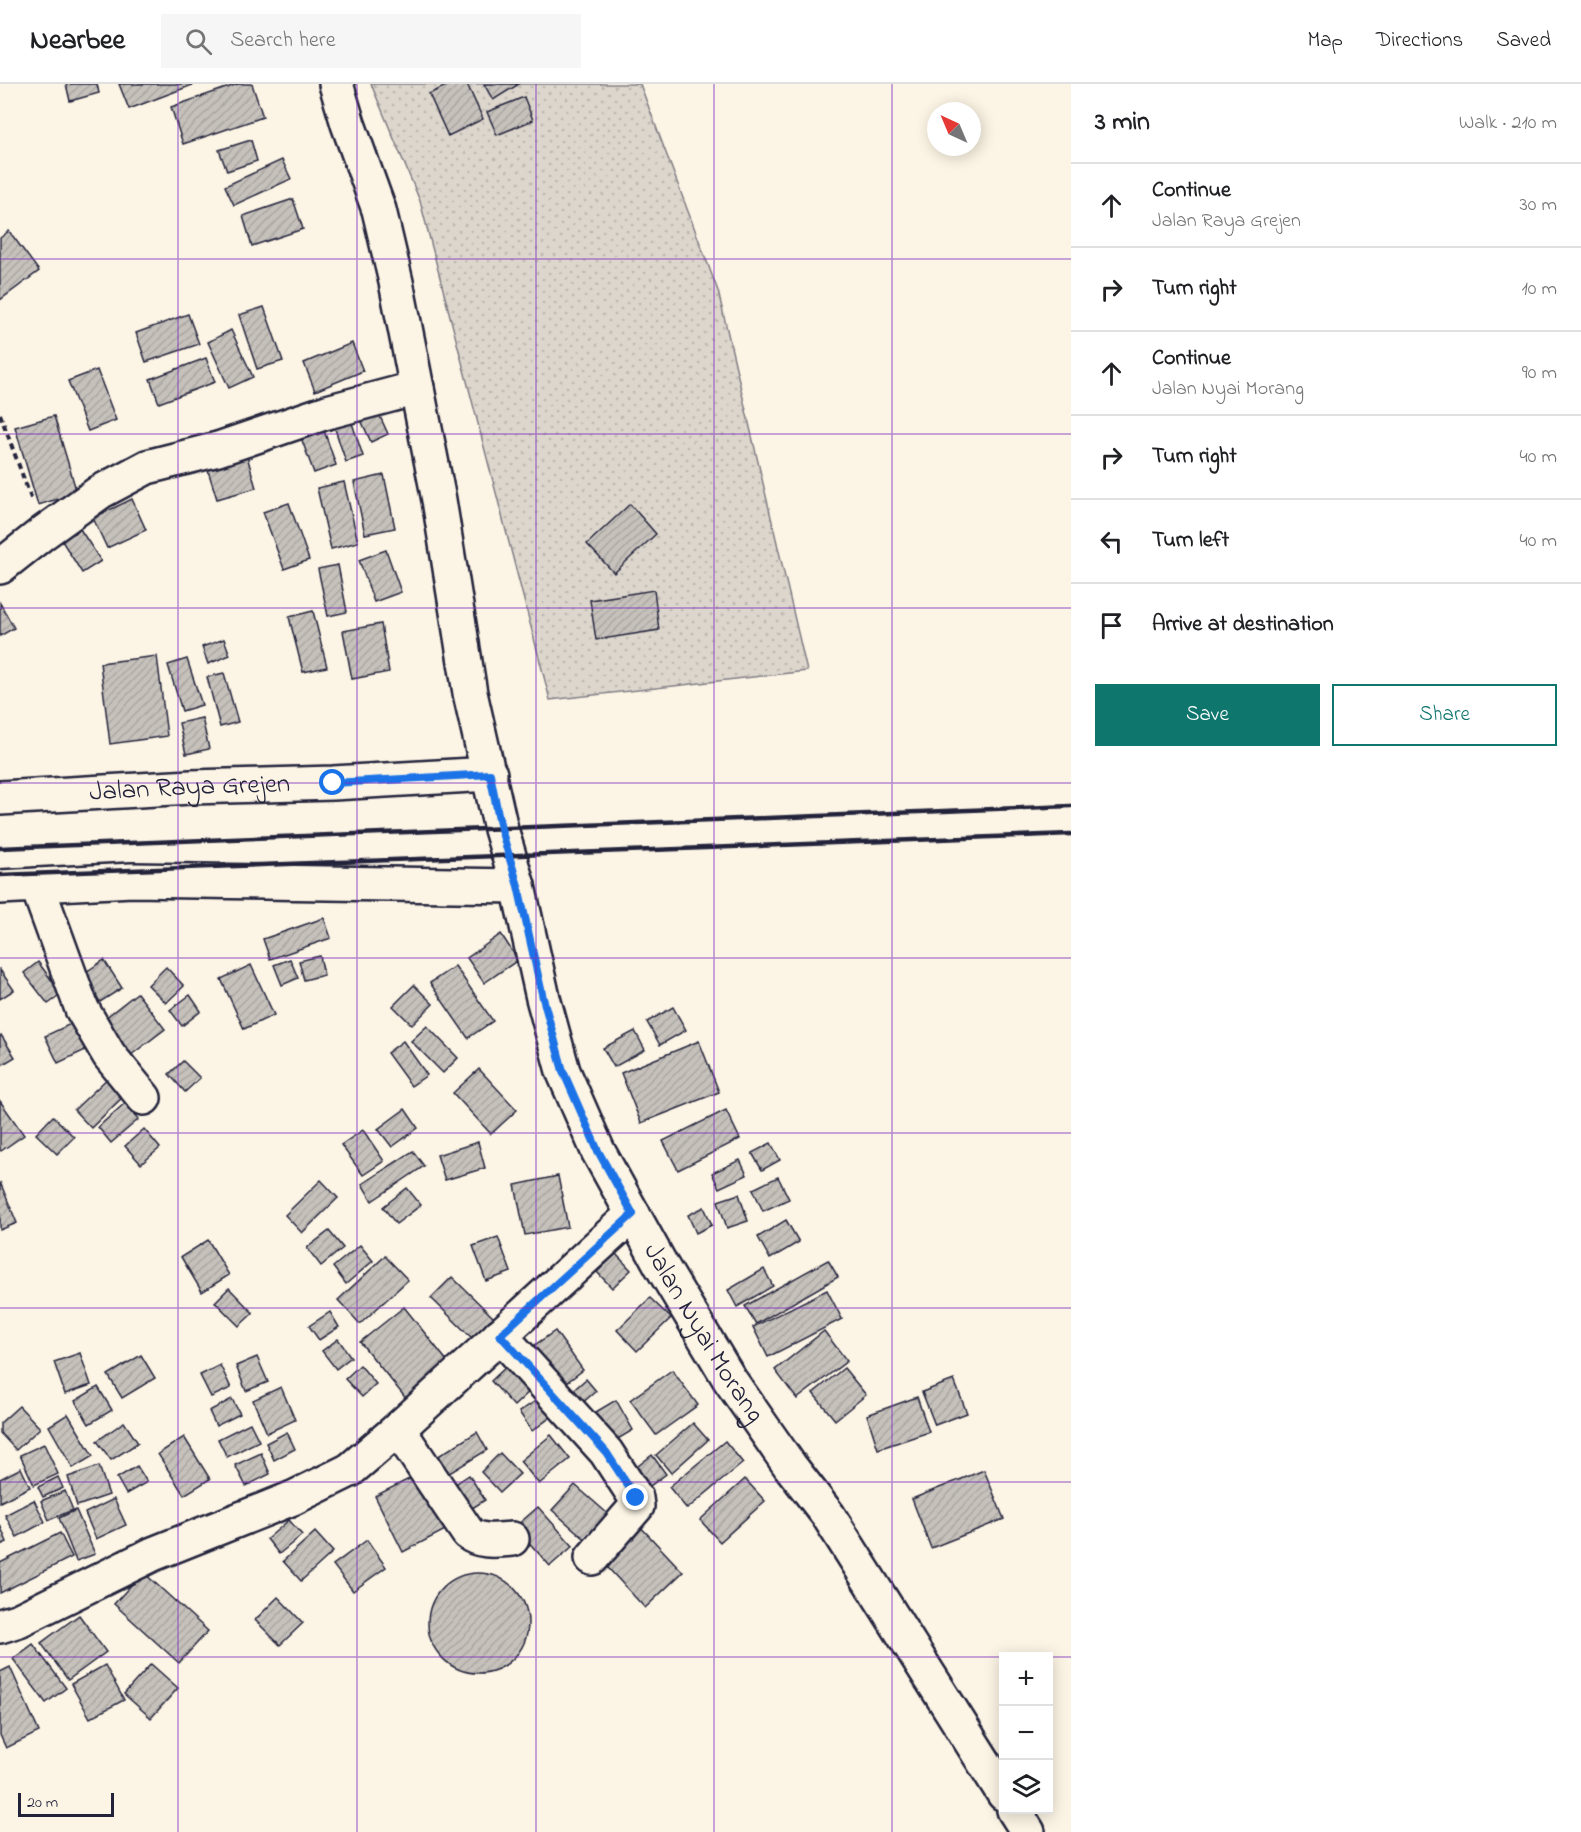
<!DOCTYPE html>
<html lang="en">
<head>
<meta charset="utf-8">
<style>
	:root { --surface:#fff; --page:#f6f6f6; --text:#202124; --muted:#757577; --line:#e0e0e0; --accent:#0f766e }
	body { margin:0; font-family:"Indie Flower",sans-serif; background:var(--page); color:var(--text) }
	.controls { position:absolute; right:18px; bottom:18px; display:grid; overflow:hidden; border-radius:0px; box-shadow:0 3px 15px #0003 }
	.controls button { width:54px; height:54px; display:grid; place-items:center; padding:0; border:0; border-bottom:2px solid var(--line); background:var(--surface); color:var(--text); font:30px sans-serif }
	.compass { position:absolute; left:927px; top:18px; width:54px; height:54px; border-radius:50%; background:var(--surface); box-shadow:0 3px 15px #0003; rotate:316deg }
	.scale { position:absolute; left:18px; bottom:15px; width:96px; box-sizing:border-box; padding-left:6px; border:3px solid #22223b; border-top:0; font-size:16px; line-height:21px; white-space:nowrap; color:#22223b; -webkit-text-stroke:4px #fcf5e5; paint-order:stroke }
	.stop { position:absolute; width:18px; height:18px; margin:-14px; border:4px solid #1a73e8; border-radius:50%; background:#fff }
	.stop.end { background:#1a73e8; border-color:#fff; box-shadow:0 2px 6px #0008 }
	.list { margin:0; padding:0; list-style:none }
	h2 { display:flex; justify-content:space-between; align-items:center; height:78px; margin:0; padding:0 24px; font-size:26px }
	h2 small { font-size:20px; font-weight:400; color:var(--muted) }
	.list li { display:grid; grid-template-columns:39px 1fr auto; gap:18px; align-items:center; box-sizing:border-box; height:84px; padding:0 24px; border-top:2px solid var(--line) }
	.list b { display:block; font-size:22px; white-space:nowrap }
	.list p { margin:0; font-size:20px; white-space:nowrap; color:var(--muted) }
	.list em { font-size:20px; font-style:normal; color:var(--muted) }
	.actions { display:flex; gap:12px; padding:18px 24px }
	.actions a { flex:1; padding:14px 0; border:2px solid var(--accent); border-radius:0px; text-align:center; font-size:21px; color:var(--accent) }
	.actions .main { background:var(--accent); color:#fff }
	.icon { flex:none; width:33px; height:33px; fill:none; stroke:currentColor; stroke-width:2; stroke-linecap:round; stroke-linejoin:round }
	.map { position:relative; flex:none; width:1071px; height:1748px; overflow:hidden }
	header { display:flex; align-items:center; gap:36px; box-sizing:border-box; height:84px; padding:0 30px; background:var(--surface); border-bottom:2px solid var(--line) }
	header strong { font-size:28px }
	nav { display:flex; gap:33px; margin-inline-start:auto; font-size:21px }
	.search { width:420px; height:54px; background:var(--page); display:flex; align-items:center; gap:15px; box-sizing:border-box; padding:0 21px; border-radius:0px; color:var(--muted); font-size:22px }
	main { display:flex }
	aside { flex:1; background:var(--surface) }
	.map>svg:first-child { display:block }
	.grass { fill:url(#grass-dots); stroke:#7f7c84; stroke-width:1.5 }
	.building { fill:url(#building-hatch); stroke:#22223b; stroke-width:1.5 }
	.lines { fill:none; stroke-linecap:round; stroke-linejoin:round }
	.street-casing { stroke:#22223b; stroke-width:38 }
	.secondary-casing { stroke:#22223b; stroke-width:38 }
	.path { stroke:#22223b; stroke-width:4; stroke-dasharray:6 4.5; stroke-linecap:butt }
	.street { stroke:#fcf5e5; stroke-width:33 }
	.secondary { stroke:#fcf5e5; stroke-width:33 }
	.rail { stroke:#22223b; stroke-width:4.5 }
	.route { stroke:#1a73e8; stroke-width:8 }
	.grid { fill:none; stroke:#7b2cbf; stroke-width:1.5; stroke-opacity:0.55 }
	.labels { text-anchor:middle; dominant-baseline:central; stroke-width:5; stroke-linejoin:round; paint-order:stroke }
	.street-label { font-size:27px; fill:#22223b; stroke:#fcf5e5 }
</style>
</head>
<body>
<header>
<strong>Nearbee</strong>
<div class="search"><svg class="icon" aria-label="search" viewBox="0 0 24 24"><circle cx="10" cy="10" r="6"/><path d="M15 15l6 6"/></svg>Search here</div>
<nav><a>Map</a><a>Directions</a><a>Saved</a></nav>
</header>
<main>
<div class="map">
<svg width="1071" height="1748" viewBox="0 0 1071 1748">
	<defs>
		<pattern id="grass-dots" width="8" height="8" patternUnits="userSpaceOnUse" patternTransform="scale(1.5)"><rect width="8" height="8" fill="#dcd6cc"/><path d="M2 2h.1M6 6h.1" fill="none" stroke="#bcb7b0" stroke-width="1.8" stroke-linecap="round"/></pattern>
		<pattern id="building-hatch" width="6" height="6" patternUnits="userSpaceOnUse" patternTransform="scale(1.5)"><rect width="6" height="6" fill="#c6c1bb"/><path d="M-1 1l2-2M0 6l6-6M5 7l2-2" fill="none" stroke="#aaa6a2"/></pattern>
	</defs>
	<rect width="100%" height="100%" fill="#fcf5e5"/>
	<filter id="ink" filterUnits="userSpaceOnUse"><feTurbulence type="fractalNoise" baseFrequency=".0167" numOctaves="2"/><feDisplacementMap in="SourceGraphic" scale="12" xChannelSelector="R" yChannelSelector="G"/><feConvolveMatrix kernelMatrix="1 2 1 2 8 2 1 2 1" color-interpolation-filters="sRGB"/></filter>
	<g filter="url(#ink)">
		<path class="grass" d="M 371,0 L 640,0 L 718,207 L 807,587 L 550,616 L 420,117 Z"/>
		<g class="building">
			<path d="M 66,0 L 97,0 L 99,9 L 70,17 Z"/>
			<path d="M 119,0 L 195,0 L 129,25 Z"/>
			<path d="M 238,0 L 252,0 L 263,33 L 183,60 L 171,23 Z"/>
			<path d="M 450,0 L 467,0 L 483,35 L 448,52 L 429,10 Z"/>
			<path d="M 484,0 L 519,0 L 493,16 Z"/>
			<path d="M 524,13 L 533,36 L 497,51 L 487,28 Z"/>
			<path d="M 251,56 L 257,77 L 227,87 L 219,66 Z"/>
			<path d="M 282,76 L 291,95 L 234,121 L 225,102 Z"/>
			<path d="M 293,115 L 303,145 L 252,162 L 243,132 Z"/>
			<path d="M 9,147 L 39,187 L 0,216 L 0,154 Z"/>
			<path d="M 264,223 L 283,277 L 257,285 L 239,231 Z"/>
			<path d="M 188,230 L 199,260 L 146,278 L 136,249 Z"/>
			<path d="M 231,246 L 253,293 L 229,304 L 208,258 Z"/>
			<path d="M 352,259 L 363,287 L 315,307 L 304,279 Z"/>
			<path d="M 206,274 L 215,298 L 159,319 L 150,295 Z"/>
			<path d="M 97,286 L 116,336 L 88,347 L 68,297 Z"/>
			<path d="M 373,317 L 388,350 L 371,358 L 356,325 Z"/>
			<path d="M 347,324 L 363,372 L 346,378 L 330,330 Z"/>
			<path d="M 54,332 L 77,409 L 38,421 L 15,343 Z"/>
			<path d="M 319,332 L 336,381 L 314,389 L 296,340 Z"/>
			<path d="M 245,365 L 256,404 L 217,415 L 205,377 Z"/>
			<path d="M 384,391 L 395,444 L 365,450 L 354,398 Z"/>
			<path d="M 344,398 L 358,458 L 331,465 L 317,404 Z"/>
			<path d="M 132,415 L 146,446 L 107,464 L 93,434 Z"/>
			<path d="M 289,419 L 309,476 L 284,485 L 263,428 Z"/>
			<path d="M 630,420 L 656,450 L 614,489 L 587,460 Z"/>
			<path d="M 80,445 L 101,477 L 82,489 L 62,457 Z"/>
			<path d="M 386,466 L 401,508 L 374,518 L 359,476 Z"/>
			<path d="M 338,481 L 347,528 L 328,532 L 318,485 Z"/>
			<path d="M 654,506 L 659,546 L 596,556 L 590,516 Z"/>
			<path d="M 0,519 L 14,544 L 0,552 Z"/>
			<path d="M 313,527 L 327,583 L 303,588 L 289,533 Z"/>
			<path d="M 381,540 L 389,588 L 352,595 L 343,547 Z"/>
			<path d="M 224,555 L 230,571 L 208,580 L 202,563 Z"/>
			<path d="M 157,572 L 167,652 L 110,660 L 100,579 Z"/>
			<path d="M 187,575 L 202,621 L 182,627 L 168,581 Z"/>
			<path d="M 224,589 L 238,638 L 220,643 L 207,593 Z"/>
			<path d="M 202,634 L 209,665 L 186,670 L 179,639 Z"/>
			<path d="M 324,834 L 331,854 L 270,875 L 263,855 Z"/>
			<path d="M 501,850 L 518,876 L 484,899 L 467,874 Z"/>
			<path d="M 320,872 L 324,891 L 304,896 L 299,877 Z"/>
			<path d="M 290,875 L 298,894 L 282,901 L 274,881 Z"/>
			<path d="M 104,876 L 122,904 L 100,918 L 83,890 Z"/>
			<path d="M 38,878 L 62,910 L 48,920 L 24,889 Z"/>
			<path d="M 251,881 L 274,931 L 244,945 L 221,895 Z"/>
			<path d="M 455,882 L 493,937 L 468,954 L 430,899 Z"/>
			<path d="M 166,883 L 184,902 L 166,919 L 148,901 Z"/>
			<path d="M 0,886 L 14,906 L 0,915 Z"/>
			<path d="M 414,901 L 433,920 L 412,941 L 393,922 Z"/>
			<path d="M 137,909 L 165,945 L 131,971 L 104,935 Z"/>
			<path d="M 190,911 L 201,927 L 182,942 L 170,926 Z"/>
			<path d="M 673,923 L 686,946 L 660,961 L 647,938 Z"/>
			<path d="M 81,935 L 94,962 L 58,979 L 45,952 Z"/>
			<path d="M 427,942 L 458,974 L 443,989 L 411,957 Z"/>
			<path d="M 635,947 L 645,966 L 614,983 L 603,964 Z"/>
			<path d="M 1,951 L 15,973 L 0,982 L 0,952 Z"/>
			<path d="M 403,957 L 427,991 L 411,1002 L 387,969 Z"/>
			<path d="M 699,957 L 719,1008 L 641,1039 L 621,989 Z"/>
			<path d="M 183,977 L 200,994 L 185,1008 L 169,990 Z"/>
			<path d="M 479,985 L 517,1026 L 491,1050 L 453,1009 Z"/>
			<path d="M 112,990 L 129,1007 L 91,1044 L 74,1026 Z"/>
			<path d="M 0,1017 L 24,1051 L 1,1067 L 0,1065 Z"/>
			<path d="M 125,1019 L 139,1035 L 111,1059 L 98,1043 Z"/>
			<path d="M 405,1025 L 418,1044 L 392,1063 L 378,1045 Z"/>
			<path d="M 726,1026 L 740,1055 L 678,1086 L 663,1057 Z"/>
			<path d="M 53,1032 L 74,1053 L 57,1070 L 36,1050 Z"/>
			<path d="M 144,1045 L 160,1064 L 141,1080 L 125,1062 Z"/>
			<path d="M 363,1046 L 384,1077 L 363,1091 L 341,1061 Z"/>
			<path d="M 478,1058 L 485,1084 L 445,1096 L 437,1071 Z"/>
			<path d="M 771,1059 L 780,1076 L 762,1086 L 752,1069 Z"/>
			<path d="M 413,1067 L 424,1082 L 372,1117 L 362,1100 Z"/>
			<path d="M 740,1076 L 747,1091 L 719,1104 L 712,1089 Z"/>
			<path d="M 558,1092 L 568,1143 L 525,1151 L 515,1101 Z"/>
			<path d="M 778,1093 L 789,1115 L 763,1127 L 753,1105 Z"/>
			<path d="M 321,1096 L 338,1114 L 302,1149 L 285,1131 Z"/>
			<path d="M 0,1098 L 17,1139 L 0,1146 Z"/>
			<path d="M 407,1104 L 421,1121 L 396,1140 L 383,1123 Z"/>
			<path d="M 739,1110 L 748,1137 L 727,1144 L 718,1117 Z"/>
			<path d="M 704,1123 L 712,1141 L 696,1149 L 688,1131 Z"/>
			<path d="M 786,1136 L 799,1158 L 770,1175 L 758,1153 Z"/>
			<path d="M 329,1147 L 343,1164 L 321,1182 L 307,1164 Z"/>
			<path d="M 498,1153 L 511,1188 L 486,1197 L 473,1162 Z"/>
			<path d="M 208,1156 L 229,1191 L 202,1208 L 181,1173 Z"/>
			<path d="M 360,1161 L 373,1177 L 346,1200 L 333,1183 Z"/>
			<path d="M 616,1170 L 631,1186 L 612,1204 L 597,1188 Z"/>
			<path d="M 385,1172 L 408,1196 L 360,1240 L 338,1216 Z"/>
			<path d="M 828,1176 L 838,1193 L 756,1240 L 745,1222 Z"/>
			<path d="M 764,1185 L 773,1202 L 737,1223 L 728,1206 Z"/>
			<path d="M 452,1193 L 496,1236 L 475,1257 L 431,1214 Z"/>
			<path d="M 229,1204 L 253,1229 L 239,1242 L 215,1218 Z"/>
			<path d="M 827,1206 L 842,1235 L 768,1273 L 753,1243 Z"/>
			<path d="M 650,1214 L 671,1234 L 637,1267 L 617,1246 Z"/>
			<path d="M 404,1223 L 451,1282 L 408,1317 L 360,1258 Z"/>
			<path d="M 330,1228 L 339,1243 L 319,1256 L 309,1242 Z"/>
			<path d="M 555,1247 L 583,1286 L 558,1305 L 529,1265 Z"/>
			<path d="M 824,1247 L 847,1277 L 797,1315 L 775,1286 Z"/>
			<path d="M 338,1255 L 351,1273 L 336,1285 L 322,1267 Z"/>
			<path d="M 80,1269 L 91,1301 L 65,1310 L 54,1278 Z"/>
			<path d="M 141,1271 L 155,1294 L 122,1314 L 108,1291 Z"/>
			<path d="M 257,1273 L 268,1298 L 246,1307 L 236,1282 Z"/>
			<path d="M 510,1279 L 534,1303 L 514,1322 L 491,1297 Z"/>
			<path d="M 220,1281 L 231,1304 L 211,1313 L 200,1291 Z"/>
			<path d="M 360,1281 L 376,1300 L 362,1313 L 345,1295 Z"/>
			<path d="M 844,1284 L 866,1311 L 835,1336 L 813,1309 Z"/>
			<path d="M 672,1286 L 698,1321 L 656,1351 L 630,1316 Z"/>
			<path d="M 586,1295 L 596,1307 L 572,1328 L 562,1316 Z"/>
			<path d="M 954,1296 L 967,1329 L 935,1341 L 922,1308 Z"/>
			<path d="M 98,1303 L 112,1326 L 89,1340 L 75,1317 Z"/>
			<path d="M 281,1303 L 295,1336 L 267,1349 L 253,1316 Z"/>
			<path d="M 543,1312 L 555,1330 L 532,1347 L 519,1328 Z"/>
			<path d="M 917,1313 L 929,1348 L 878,1365 L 867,1331 Z"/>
			<path d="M 232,1315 L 240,1330 L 216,1342 L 209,1327 Z"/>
			<path d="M 616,1316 L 633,1346 L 606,1362 L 589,1332 Z"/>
			<path d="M 19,1322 L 40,1344 L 16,1366 L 0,1349 L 0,1339 Z"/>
			<path d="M 68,1330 L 93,1372 L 73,1384 L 49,1342 Z"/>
			<path d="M 124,1338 L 138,1359 L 111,1376 L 97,1357 Z"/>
			<path d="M 250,1339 L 259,1357 L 227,1373 L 218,1355 Z"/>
			<path d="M 693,1339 L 708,1356 L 671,1389 L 656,1371 Z"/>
			<path d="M 287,1348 L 295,1365 L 274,1376 L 266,1359 Z"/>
			<path d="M 477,1348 L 487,1366 L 443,1393 L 432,1376 Z"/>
			<path d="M 551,1351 L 570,1375 L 539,1400 L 520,1377 Z"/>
			<path d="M 184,1353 L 210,1395 L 184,1411 L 158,1370 Z"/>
			<path d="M 725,1357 L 743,1379 L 687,1425 L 669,1403 Z"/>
			<path d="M 44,1360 L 58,1390 L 34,1401 L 20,1371 Z"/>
			<path d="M 261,1369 L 270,1390 L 246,1402 L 235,1381 Z"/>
			<path d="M 500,1369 L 520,1390 L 500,1408 L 481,1388 Z"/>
			<path d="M 652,1371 L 666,1390 L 642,1408 L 628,1390 Z"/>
			<path d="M 99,1382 L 109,1411 L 77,1422 L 68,1393 Z"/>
			<path d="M 137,1382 L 147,1398 L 126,1410 L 117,1394 Z"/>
			<path d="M 21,1384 L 30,1403 L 0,1418 L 0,1395 Z"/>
			<path d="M 984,1386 L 1004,1435 L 931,1464 L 912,1415 Z"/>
			<path d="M 423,1388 L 451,1443 L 403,1468 L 375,1412 Z"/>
			<path d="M 469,1391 L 485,1416 L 466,1428 L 451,1403 Z"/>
			<path d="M 58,1393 L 63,1404 L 43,1413 L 38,1403 Z"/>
			<path d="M 745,1395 L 765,1417 L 720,1458 L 700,1436 Z"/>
			<path d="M 575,1401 L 608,1430 L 585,1455 L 552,1426 Z"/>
			<path d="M 65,1407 L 73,1426 L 49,1436 L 41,1417 Z"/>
			<path d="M 114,1415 L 126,1441 L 96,1455 L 85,1429 Z"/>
			<path d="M 34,1416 L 45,1438 L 17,1453 L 5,1431 Z"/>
			<path d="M 538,1423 L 573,1462 L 550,1482 L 515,1443 Z"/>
			<path d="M 76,1426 L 95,1470 L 76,1477 L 59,1434 Z"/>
			<path d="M 289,1436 L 302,1451 L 279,1470 L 267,1455 Z"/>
			<path d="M 636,1438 L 683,1488 L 645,1524 L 598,1473 Z"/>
			<path d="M 0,1441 L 7,1458 L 0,1461 Z"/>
			<path d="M 315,1448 L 333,1468 L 301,1497 L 283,1477 Z"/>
			<path d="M 60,1449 L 72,1473 L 0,1509 L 0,1479 Z"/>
			<path d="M 367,1456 L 386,1483 L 353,1507 L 333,1481 Z"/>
			<path d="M 143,1488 L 208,1547 L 179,1579 L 114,1520 Z"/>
			<circle cx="478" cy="1539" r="50"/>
			<path d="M 278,1513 L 303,1539 L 280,1561 L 255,1536 Z"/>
			<path d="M 79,1531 L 106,1568 L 68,1596 L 41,1559 Z"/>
			<path d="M 33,1560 L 66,1604 L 46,1619 L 13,1575 Z"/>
			<path d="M 151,1580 L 178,1604 L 151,1634 L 124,1610 Z"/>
			<path d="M 105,1581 L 124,1616 L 90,1634 L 71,1600 Z"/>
			<path d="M 10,1583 L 39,1648 L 6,1664 L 0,1651 L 0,1588 Z"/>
		</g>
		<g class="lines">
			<g class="street-casing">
				<g id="street">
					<path d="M 0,483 L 43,449 L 100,408 L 147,383 L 218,365 L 327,328 L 417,304"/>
					<path id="s1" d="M 0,714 L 191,703 L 333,699 L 490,690"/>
					<path d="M 37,801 L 82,925 L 109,971 L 144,1014"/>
					<path d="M 0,803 L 132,796 L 518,802"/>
					<path d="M 500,1251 L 606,1368 L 636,1414 L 637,1422 L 592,1474"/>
					<path d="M 398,1345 L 468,1449 C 480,1459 497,1456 512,1455"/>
					<path d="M 0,1542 L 19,1536 L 153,1470 L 293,1414 L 350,1386 L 398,1345 L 633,1130"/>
				</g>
			</g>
			<g class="secondary-casing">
				<g id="secondary">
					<path id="s2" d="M 336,0 L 348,40 L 379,126 L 396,198 L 439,416 L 470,609 L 501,745 L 518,802 L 543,914 L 563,987 L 598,1067 L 661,1181 L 730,1296 L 790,1382 L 828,1431 L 1004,1710"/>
					<path d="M 1014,1726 L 1028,1748"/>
				</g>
			</g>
			<path class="path" d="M 0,330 L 32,417"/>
			<use href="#street" class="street"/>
			<use href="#secondary" class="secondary"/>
			<g class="rail">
				<path d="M 0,764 L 1071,722"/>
				<path d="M 0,791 L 1071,750"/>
			</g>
		</g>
	</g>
	<g class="lines" filter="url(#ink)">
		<path class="route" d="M 333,699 L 490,690 L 501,745 L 518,802 L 543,914 L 563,987 L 598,1067 L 633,1130 L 500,1251 L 606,1368 L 636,1414"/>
	</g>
	<path class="grid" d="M 178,0 L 178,1748M 357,0 L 357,1748M 536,0 L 536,1748M 714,0 L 714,1748M 892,0 L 892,1748M 0,175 L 1071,175M 0,350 L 1071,350M 0,524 L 1071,524M 0,699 L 1071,699M 0,874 L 1071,874M 0,1049 L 1071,1049M 0,1224 L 1071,1224M 0,1398 L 1071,1398M 0,1573 L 1004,1573M 1048,1573 L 1071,1573"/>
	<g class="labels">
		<g class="street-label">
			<text stroke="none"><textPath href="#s1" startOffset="190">Jalan Raya Grejen</textPath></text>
			<text stroke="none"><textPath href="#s2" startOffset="1312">Jalan Nyai Morang</textPath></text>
		</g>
	</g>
</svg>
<div class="controls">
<button>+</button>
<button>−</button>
<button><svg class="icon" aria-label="layers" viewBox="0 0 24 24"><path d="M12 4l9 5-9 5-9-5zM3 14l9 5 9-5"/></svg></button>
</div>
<svg class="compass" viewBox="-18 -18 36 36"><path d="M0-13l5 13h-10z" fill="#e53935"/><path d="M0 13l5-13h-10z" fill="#757577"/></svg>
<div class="scale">20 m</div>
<div class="stop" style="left:333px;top:699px"></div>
<div class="stop end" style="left:636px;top:1414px"></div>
</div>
<aside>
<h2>3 min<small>Walk · 210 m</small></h2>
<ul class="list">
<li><svg class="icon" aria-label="ahead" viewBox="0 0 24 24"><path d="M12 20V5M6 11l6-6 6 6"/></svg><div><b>Continue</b><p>Jalan Raya Grejen</p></div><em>30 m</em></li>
<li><svg class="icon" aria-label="right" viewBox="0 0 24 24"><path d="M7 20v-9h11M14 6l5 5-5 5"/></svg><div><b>Turn right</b></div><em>10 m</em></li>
<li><svg class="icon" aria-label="ahead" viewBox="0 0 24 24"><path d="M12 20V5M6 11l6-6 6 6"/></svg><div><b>Continue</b><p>Jalan Nyai Morang</p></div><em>90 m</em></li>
<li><svg class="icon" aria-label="right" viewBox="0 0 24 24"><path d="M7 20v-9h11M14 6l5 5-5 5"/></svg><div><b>Turn right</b></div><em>40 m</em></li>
<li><svg class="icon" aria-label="left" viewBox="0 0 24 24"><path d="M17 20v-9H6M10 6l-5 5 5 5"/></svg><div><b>Turn left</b></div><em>40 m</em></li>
<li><svg class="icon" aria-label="arrive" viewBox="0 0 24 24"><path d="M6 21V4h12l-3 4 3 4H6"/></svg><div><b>Arrive at destination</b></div></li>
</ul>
<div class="actions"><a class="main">Save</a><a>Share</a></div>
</aside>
</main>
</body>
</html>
